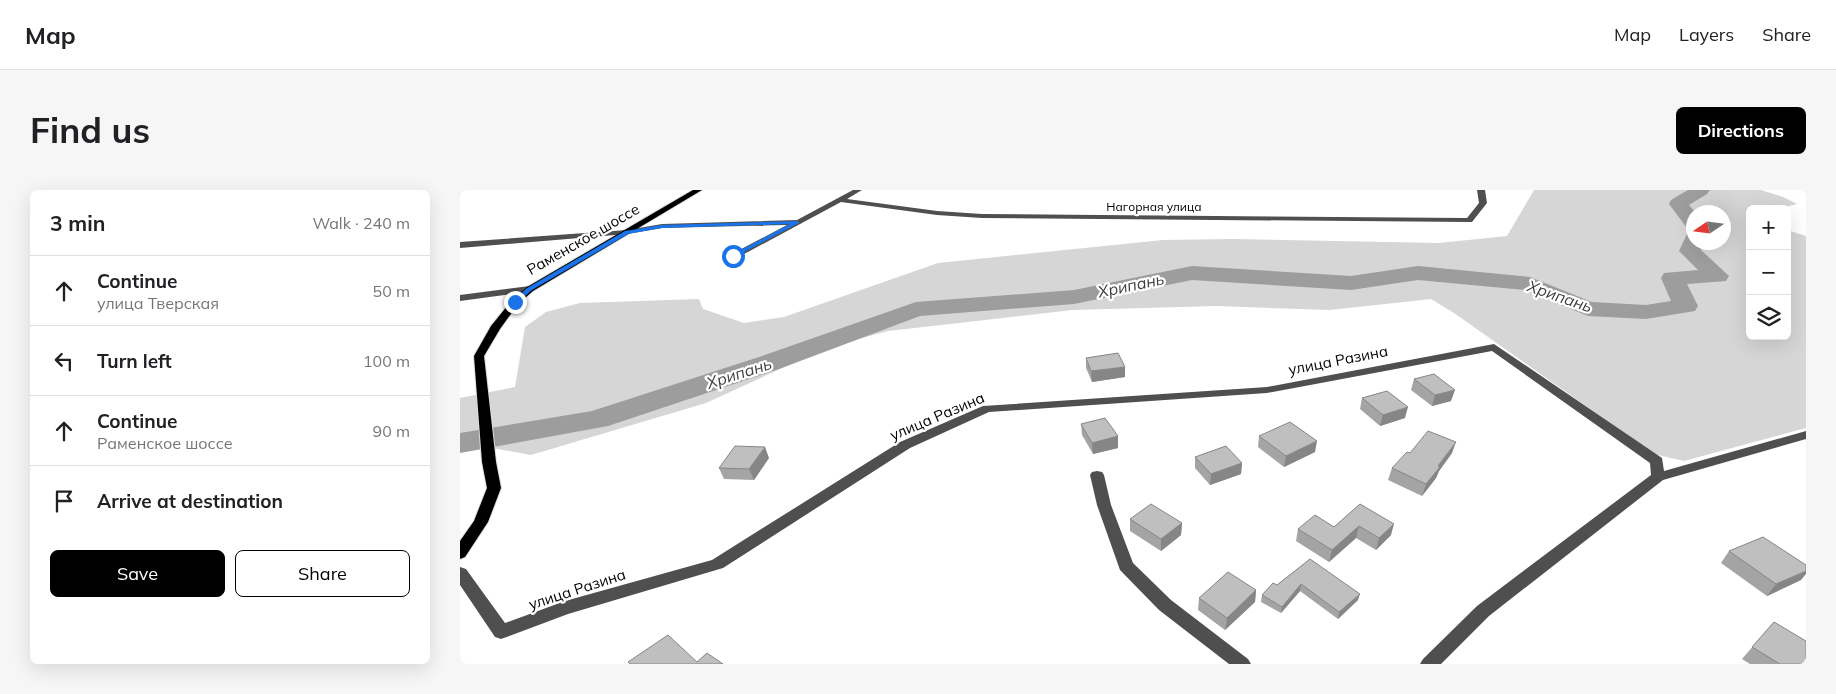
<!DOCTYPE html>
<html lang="en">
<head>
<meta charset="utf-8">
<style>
	:root { --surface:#fff; --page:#f6f6f6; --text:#202124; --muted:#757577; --line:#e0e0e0; --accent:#000 }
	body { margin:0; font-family:Mulish,sans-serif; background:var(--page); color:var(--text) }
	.controls { position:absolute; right:15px; top:15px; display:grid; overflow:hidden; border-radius:8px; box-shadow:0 5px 20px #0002 }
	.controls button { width:45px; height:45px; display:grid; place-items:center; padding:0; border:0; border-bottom:1px solid var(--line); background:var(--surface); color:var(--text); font:25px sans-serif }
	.compass { position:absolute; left:1226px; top:15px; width:45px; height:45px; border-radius:50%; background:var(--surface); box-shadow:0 5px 20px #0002; rotate:257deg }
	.stop { position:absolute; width:15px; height:15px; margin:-11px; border:4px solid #1a73e8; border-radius:50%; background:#fff }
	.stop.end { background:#1a73e8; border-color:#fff; box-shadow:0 1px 5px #0008 }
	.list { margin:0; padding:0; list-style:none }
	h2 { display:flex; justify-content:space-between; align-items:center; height:65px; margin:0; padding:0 20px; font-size:21px }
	h2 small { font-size:16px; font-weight:400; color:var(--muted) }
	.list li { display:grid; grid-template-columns:32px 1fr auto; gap:15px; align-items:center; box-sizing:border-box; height:70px; padding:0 20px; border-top:1px solid var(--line) }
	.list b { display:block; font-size:19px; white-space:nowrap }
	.list p { margin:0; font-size:16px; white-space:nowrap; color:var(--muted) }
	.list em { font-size:16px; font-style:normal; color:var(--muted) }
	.actions { display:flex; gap:10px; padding:15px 20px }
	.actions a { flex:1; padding:11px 0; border:1px solid var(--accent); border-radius:8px; text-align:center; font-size:18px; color:var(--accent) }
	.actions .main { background:var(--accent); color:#fff }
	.icon { flex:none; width:28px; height:28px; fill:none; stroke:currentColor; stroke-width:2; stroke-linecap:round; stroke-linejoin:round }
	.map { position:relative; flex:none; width:1346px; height:474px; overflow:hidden; border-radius:8px }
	header { display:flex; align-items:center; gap:30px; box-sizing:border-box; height:70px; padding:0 25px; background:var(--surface); border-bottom:1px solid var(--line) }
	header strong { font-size:24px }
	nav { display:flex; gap:28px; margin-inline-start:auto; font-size:18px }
	.intro { display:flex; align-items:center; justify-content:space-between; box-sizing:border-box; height:120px; padding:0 30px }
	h1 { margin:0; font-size:35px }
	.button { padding:12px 22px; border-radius:8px; background:var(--accent); color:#fff; font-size:18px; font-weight:700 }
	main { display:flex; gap:30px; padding:0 30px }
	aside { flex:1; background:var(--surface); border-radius:8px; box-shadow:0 5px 20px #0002 }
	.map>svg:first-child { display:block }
	.green { fill:#d6d6d6; fill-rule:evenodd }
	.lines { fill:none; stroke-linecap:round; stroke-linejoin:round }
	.river { fill:#9d9d9d; fill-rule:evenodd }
	.major-casing { stroke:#dbdbdb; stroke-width:2 }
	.minor { fill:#4f4f4f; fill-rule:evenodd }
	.major { fill:#000; fill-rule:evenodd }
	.wall { fill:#a4a4a4 }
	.shaded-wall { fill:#868686 }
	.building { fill:#bfbfbf; stroke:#868686 }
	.route { fill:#1a73e8 }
	.labels { text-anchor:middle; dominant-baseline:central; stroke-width:4.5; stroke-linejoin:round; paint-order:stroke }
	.far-street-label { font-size:12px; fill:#000; stroke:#fff }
	.street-label { font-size:15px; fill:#000; stroke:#fff }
	.water-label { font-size:16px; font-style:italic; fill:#3e3e3e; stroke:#fff }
</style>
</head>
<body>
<header>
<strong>Map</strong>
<nav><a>Map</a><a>Layers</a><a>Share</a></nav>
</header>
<div class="intro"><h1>Find us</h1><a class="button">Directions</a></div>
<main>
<aside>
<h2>3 min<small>Walk · 240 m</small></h2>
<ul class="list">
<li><svg class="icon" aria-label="ahead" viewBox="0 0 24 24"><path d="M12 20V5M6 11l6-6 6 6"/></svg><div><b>Continue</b><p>улица Тверская</p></div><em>50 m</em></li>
<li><svg class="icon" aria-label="left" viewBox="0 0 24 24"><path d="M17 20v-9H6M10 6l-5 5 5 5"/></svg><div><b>Turn left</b></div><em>100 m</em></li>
<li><svg class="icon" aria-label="ahead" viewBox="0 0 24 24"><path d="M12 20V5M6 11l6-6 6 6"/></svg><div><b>Continue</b><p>Раменское шоссе</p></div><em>90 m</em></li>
<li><svg class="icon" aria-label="arrive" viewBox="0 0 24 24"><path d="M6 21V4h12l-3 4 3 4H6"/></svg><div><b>Arrive at destination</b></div></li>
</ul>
<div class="actions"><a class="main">Save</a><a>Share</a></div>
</aside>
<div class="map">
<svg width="1346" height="474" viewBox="0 0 1346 474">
	<rect width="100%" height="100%" fill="#fff"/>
	<path class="green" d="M 1074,0 L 1301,0 L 1323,7 L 1337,14 L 1317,19 L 1290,19 L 1290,146 L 1327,146 L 1327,40 L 1346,46 L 1346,238 L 1224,271 L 1194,264 L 994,123 L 971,109 L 870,120 L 757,116 L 612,120 L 428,141 L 366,158 L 246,213 L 71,265 L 11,254 L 0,257 L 0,208 L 55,197 L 65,137 L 86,122 L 120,113 L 239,109 L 243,119 L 284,133 L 324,127 L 478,73 L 703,50 L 773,49 L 979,53 L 1047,46 ZM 1234,22 L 1264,22 L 1264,52 L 1234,52 Z"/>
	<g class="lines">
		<g class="river">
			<path d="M 1228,0 L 1250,0 L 1247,4 L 1229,15 L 1235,22 L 1234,40 L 1227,38 L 1209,14 L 1211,10 Z"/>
			<path d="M 1234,42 L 1234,52 L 1243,52 L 1241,60 L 1269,86 L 1266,91 L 1227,94 L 1238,116 L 1235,121 L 1186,129 L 1128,126 L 1065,100 L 958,90 L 891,100 L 732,90 L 614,114 L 460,126 L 319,179 L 148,236 L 0,263 L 0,243 L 132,221 L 299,167 L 456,112 L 614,100 L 732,76 L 891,86 L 958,76 L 1070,87 L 1132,112 L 1186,115 L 1211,111 L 1201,88 L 1204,83 L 1238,80 L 1219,61 L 1227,44 Z"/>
		</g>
		<g class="major-casing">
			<path id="major" d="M 233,0 L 242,0 L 73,101 L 58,114 L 40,139 L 24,166 L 36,272 L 41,298 L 28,332 L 5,367 L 0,369 L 0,351 L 14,331 L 27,298 L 22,272 L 14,166 L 31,136 L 52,110 L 67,97 Z"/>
		</g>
		<g class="minor">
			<path d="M 393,0 L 402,0 L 387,9 L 477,21 L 522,24 L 1007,28 L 1019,13 L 1017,0 L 1025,0 L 1027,13 L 1012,32 L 1009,32 L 522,28 L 477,25 L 381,12 L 273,70 L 269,67 L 270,65 L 327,35 L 202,38 L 167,44 L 0,58 L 0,52 L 167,40 L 202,34 L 337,30 Z"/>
			<path d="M 70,96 L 75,99 L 73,101 L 0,111 L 0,105 Z"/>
			<path d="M 1034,154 L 1202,268 L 1204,281 L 1346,241 L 1346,249 L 1203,290 L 1029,426 L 981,474 L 960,474 L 963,469 L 1017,416 L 1191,285 L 1190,273 L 1032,161 L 807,203 L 529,222 L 450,258 L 263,378 L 108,424 L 41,449 L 35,447 L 0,395 L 0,377 L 6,379 L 45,433 L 105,411 L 252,370 L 440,252 L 523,216 L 807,197 Z"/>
			<path d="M 637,281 L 642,282 L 644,285 L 651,315 L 673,373 L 711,410 L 788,469 L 791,474 L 769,474 L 699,420 L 660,380 L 637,315 L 630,285 L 632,282 Z"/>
		</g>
		<use href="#major" class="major"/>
	</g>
	<g class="wall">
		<path d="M 626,168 L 665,187 L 632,192 L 626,178 Z"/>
		<path d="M 954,189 L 991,211 L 972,216 L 951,200 Z"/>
		<path d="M 902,208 L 945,228 L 920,236 L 900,219 Z"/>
		<path d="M 621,234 L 658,246 L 658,258 L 633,264 L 622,245 Z"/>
		<path d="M 799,246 L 855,262 L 824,277 L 798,257 Z"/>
		<path d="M 950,263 L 992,263 L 979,281 L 976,288 L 962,306 L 928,290 L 932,278 Z"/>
		<path d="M 735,267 L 782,273 L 781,284 L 750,295 L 735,278 Z"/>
		<path d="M 309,268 L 294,290 L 264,289 L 259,278 Z"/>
		<path d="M 900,314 L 931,345 L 916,360 L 896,348 L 869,372 L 836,351 L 838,339 L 874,337 Z"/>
		<path d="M 670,329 L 722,333 L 721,345 L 701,361 L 670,341 Z"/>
		<path d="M 1269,361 L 1341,390 L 1307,406 L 1261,373 Z"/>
		<path d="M 850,369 L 898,410 L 878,429 L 840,401 L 821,423 L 801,412 L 802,405 L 817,395 Z"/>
		<path d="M 796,400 L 795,412 L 765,440 L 738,420 L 739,408 Z"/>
		<path d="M 1314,432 L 1346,474 L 1290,474 L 1282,469 Z"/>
	</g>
	<g class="shaded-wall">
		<path d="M 665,177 L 665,187 L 632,192 L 631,181 Z"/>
		<path d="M 995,200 L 991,211 L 972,216 L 975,205 Z"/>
		<path d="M 948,217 L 945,228 L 920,236 L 923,225 Z"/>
		<path d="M 658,246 L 658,258 L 633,264 L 632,253 Z"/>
		<path d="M 857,251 L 855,262 L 824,277 L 826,266 Z"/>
		<path d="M 996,252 L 992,263 L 979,281 L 976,288 L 962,306 L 966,294 L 978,276 Z"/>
		<path d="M 305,257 L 309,268 L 294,290 L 289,279 Z"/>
		<path d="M 782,273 L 781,284 L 750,295 L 751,284 Z"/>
		<path d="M 722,333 L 721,345 L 701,361 L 701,349 Z"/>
		<path d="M 934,334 L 931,345 L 916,360 L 919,348 Z"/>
		<path d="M 899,336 L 896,348 L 869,372 L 872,360 Z"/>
		<path d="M 1346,381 L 1346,384 L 1341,390 L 1307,406 L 1316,394 Z"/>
		<path d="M 841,394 L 840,401 L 821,423 L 822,417 Z"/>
		<path d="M 796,400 L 795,412 L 765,440 L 767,428 Z"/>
		<path d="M 900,404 L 898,410 L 878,429 L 879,422 Z"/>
	</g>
	<g class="building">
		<path d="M 658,163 L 665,177 L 631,181 L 626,168 Z"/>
		<path d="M 974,184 L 995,200 L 975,205 L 954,189 Z"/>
		<path d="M 927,201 L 948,217 L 923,225 L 902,208 Z"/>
		<path d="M 645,228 L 658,246 L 632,253 L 621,234 Z"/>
		<path d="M 830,232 L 857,251 L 826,266 L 799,246 Z"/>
		<path d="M 968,241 L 996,252 L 978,276 L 980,277 L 966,294 L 932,278 L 947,262 L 950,263 Z"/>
		<path d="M 275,256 L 305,257 L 289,279 L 259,278 Z"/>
		<path d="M 766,256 L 782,273 L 751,284 L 735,267 Z"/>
		<path d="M 691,314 L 722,333 L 701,349 L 670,329 Z"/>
		<path d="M 900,314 L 934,334 L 919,348 L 899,336 L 872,360 L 838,339 L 855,325 L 874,337 Z"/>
		<path d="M 1303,347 L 1346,375 L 1346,381 L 1316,394 L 1269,361 Z"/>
		<path d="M 850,369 L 900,404 L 879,422 L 841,394 L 822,417 L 802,405 L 813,393 L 817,395 Z"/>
		<path d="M 768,382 L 796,400 L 767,428 L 739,408 Z"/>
		<path d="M 1314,432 L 1346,451 L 1346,474 L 1320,474 L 1292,457 Z"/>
		<path d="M 208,445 L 237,472 L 247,463 L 263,474 L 170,474 L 168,472 Z"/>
	</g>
	<path class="route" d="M 338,31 L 339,33 L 273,68 L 271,65 L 330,34 L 202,38 L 168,44 L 72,100 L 57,113 L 51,112 L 67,98 L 165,41 L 202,35 Z"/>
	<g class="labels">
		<g class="far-street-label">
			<text x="694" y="16">Нагорная улица</text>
		</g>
		<g class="street-label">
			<text transform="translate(123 49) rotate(-30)">Раменское шоссе</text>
			<text transform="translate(878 170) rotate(-11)">улица Разина</text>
			<text transform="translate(477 226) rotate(-23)">улица Разина</text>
			<text transform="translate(117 399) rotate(-18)">улица Разина</text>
		</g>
		<g class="water-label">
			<text transform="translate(671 95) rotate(-12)">Хрипань</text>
			<text transform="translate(1100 106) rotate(19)">Хрипань</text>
			<text transform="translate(279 183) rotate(-18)">Хрипань</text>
		</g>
	</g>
</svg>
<div class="controls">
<button>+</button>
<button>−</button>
<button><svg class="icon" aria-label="layers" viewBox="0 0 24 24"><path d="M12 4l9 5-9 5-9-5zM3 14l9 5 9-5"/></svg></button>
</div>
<svg class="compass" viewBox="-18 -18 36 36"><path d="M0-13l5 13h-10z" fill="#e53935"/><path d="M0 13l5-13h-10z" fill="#757577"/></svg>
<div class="stop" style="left:273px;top:66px"></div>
<div class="stop end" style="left:55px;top:112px"></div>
</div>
</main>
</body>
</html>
